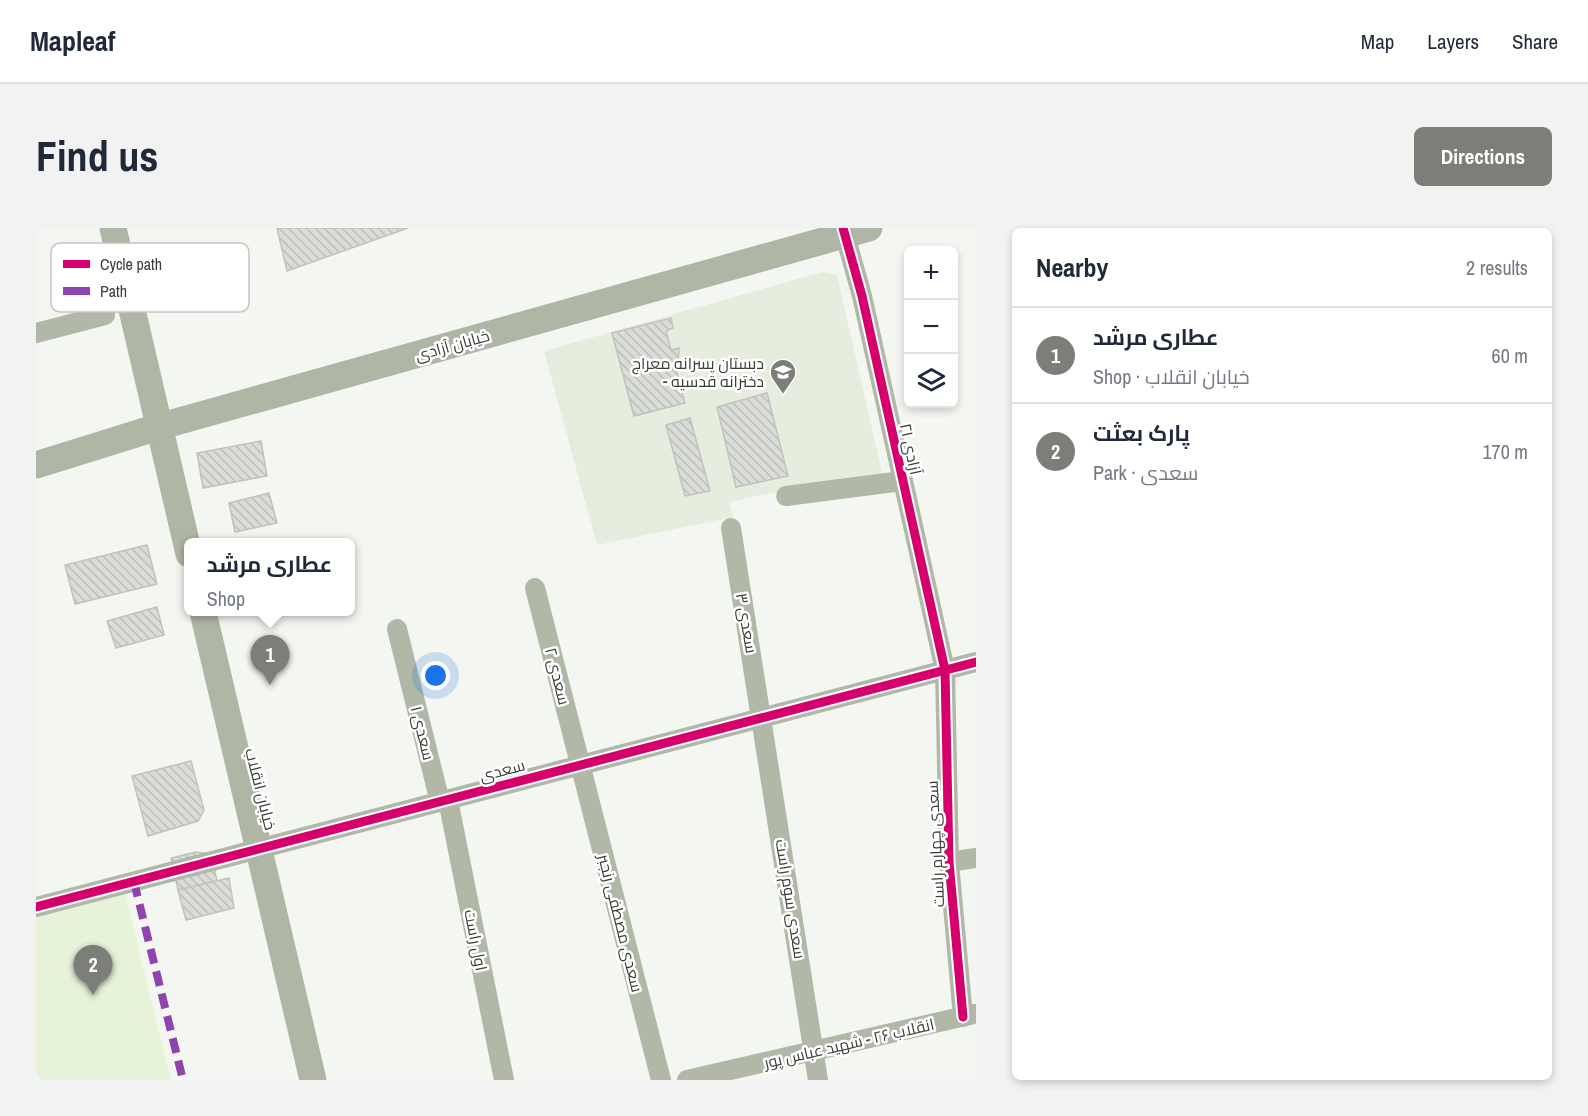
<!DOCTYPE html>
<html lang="en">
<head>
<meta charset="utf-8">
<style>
	:root { --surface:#fff; --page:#f2f2f3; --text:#1f2937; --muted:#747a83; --line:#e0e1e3; --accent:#7c7e79 }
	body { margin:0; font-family:"Archivo Narrow",Cairo,sans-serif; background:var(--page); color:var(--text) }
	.controls { position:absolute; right:18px; top:18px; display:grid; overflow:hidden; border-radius:9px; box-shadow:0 3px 9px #0003 }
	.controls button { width:54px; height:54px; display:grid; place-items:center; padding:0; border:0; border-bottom:2px solid var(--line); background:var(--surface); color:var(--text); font:30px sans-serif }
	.you { position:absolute; left:400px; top:448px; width:21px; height:21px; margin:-15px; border:4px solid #fff; border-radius:50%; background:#1a73e8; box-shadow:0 0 0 9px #1a73e833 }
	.badge { display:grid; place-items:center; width:39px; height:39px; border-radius:50%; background:var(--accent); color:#fff; font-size:20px; font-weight:700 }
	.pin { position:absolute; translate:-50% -50px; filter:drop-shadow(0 2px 3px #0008) }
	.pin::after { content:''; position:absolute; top:32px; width:21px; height:18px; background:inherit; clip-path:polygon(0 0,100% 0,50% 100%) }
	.popup { position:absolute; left:148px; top:310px; width:171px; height:78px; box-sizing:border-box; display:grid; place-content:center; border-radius:9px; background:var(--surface); filter:drop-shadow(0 2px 4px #0005); font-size:20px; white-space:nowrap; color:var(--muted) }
	.popup b { font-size:22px; color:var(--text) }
	.popup::after { content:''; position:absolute; left:50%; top:100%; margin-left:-12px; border:12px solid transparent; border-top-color:var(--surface) }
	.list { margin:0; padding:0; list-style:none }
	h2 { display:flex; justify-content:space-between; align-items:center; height:78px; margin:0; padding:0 24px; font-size:26px }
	h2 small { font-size:20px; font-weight:400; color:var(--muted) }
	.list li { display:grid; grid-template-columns:39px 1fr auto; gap:18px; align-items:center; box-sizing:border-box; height:96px; padding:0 24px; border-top:2px solid var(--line) }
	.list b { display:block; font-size:22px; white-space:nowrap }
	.list p { margin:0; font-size:20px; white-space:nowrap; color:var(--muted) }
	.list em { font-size:20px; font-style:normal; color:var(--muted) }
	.icon { flex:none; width:33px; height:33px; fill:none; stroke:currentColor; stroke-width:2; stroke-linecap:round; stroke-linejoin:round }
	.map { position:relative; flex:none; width:940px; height:852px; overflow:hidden; border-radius:9px }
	header { display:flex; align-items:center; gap:36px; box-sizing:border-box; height:84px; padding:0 30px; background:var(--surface); border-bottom:2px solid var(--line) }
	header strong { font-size:28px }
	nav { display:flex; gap:33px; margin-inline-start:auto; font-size:21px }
	.intro { display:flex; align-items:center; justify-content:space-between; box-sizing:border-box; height:144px; padding:0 36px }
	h1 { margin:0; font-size:42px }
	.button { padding:15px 27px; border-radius:9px; background:var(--accent); color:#fff; font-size:21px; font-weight:700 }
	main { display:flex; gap:36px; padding:0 36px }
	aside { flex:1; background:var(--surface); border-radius:9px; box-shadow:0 3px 9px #0003 }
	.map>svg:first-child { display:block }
	.built { fill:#e6ecde }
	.green { fill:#e7f3d8 }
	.building { fill:url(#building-back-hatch); stroke:#c0c2bd; stroke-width:1.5 }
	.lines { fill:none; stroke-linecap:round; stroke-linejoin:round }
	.street { stroke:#b1b8a8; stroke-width:20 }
	.secondary { stroke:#afb6a5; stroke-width:27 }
	.quiet { stroke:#8e44ad; stroke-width:8; stroke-dasharray:15 8; stroke-linecap:butt }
	.cycleway-casing { stroke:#fff; stroke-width:13 }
	.cycleway { stroke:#d6006c; stroke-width:9 }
	.labels { text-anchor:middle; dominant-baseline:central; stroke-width:5; stroke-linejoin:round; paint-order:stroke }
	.street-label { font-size:16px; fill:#3b3d39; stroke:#fff }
	.poi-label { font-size:16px; fill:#3b3d39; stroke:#fff; text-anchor:end }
	.key { fill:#fff; stroke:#c4c5c4; stroke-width:1.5 }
	.key-label { font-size:16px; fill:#3b3d39 }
</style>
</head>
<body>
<header>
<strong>Mapleaf</strong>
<nav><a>Map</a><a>Layers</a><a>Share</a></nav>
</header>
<div class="intro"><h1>Find us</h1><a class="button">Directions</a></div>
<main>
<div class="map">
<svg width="940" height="852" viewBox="0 0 940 852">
	<defs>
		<pattern id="building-back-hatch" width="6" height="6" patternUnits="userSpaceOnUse" patternTransform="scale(1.5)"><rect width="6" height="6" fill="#dadcd7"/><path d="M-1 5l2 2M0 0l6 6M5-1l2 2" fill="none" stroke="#bcbeb9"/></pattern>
	</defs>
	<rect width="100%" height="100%" fill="#f4f7f1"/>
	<path class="built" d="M 786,44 L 801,47 L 847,249 L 754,261 L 693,274 L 697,289 L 561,317 L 508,123 Z"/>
	<path class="green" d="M 88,661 L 135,852 L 0,852 L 0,682 Z"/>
	<g class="building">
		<path d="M 241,0 L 372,0 L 251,43 Z"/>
		<path d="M 635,90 L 637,100 L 630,103 L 635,122 L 643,120 L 641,144 L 649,175 L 598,188 L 576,105 Z"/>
		<path d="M 731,165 L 752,248 L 700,259 L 681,179 Z"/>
		<path d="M 654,190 L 674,263 L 649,268 L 630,197 Z"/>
		<path d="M 225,213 L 231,248 L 167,260 L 161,225 Z"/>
		<path d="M 233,265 L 241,295 L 199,304 L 193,275 Z"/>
		<path d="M 111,317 L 121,356 L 39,376 L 29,337 Z"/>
		<path d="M 121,379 L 128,407 L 80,420 L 71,393 Z"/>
		<path d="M 155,533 L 168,582 L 162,593 L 112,608 L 96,548 Z"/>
		<path d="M 160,624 L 175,626 L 181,653 L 142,662 L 135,630 Z"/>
		<path d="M 193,650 L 198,680 L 150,692 L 142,662 Z"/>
	</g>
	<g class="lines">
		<g class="street">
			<path d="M 807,0 L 826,68 L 909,442 L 913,634 L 927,789"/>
			<path d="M 0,105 L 69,87"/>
			<path d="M 750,268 L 866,253"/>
			<path d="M 695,300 L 782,852"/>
			<path d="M 499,360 L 625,852"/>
			<path d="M 361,401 L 404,574"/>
			<path d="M 412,572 L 468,852"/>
			<path d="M 913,634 L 940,630"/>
			<path d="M 0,679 L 940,434"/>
			<path d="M 651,852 L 938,786"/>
		</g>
		<g class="secondary">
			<path d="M 77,0 L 153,326"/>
			<path d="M 0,237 L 122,199 L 833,0"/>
			<path d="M 167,384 L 277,852"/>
		</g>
		<path class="quiet" d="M 98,654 L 147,852"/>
		<g class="cycleway-casing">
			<g id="cycleway">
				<path d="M 807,0 L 826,68 L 909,442 L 913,634 L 927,789"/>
				<path d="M 0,679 L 940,434"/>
			</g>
		</g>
		<use href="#cycleway" class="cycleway"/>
	</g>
	<defs>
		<g id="school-pin" transform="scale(1.35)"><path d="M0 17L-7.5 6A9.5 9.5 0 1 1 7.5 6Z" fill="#7c7e79" stroke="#fff"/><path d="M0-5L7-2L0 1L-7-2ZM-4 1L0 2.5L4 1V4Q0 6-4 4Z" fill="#fff"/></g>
	</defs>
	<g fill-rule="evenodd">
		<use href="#school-pin" x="747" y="144"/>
	</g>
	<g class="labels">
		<g class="street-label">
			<text transform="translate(416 117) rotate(-16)">خیابان آزادی</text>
			<text transform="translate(875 221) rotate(78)">آزادی ۲۱</text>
			<text transform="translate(711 395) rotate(80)">سعدی ۳</text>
			<text transform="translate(522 448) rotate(76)">سعدی ۲</text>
			<text transform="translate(387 505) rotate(76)">سعدی ۱</text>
			<text transform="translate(466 542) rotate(-15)">سعدی</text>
			<text transform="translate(225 561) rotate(76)">خیابان انقلاب</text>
			<text transform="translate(899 616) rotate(-93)">سعدی چهارم راست</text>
			<text transform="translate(755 671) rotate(81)">سعدی سوم راست</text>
			<text transform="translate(585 695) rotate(76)">سعدی مصطفی رنجبر</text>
			<text transform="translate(440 712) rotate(79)">اول راست</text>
			<text transform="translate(813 815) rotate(-13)">انقلاب ۲۶ - شهید عباس پور</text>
		</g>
		<g class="poi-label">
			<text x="728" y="135">دبستان پسرانه معراج<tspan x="728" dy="18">- دخترانه قدسیه</tspan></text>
		</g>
	</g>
	<rect x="15" y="15" width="198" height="69" rx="9" class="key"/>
	<rect x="27" y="32" width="27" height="8" fill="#d6006c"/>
	<rect x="27" y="59" width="27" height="8" fill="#8e44ad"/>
	<g class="key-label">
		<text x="64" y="42">Cycle path</text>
		<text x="64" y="69">Path</text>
	</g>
</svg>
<div class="controls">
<button>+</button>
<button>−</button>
<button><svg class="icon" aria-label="layers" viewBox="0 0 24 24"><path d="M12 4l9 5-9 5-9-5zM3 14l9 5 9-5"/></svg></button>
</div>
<div class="you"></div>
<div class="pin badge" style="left:234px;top:457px">1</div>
<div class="popup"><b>عطاری مرشد</b>Shop</div>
<div class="pin badge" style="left:57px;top:767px">2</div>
</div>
<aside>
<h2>Nearby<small>2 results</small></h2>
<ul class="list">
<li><span class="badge">1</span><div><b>عطاری مرشد</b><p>Shop · خیابان انقلاب</p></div><em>60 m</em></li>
<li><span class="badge">2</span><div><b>پارک بعثت</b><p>Park · سعدی</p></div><em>170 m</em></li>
</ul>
</aside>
</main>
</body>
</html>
